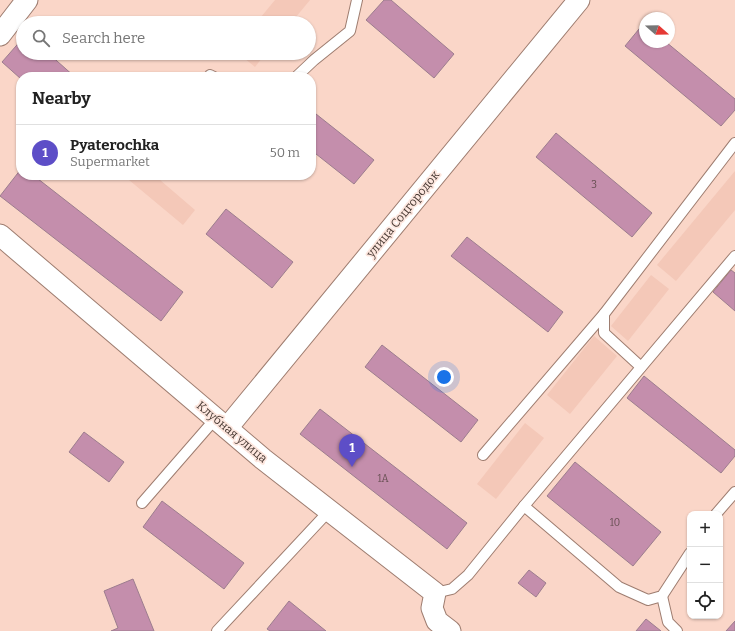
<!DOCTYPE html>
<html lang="en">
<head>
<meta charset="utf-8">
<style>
	:root { --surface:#fff; --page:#f6f6f6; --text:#222; --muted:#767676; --line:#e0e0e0; --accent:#5d4ec7 }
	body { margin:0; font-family:Bitter,serif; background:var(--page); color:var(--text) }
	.controls { position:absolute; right:12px; bottom:12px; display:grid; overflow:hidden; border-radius:8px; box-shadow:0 1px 3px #0004 }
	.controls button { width:36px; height:36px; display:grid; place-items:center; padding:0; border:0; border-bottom:1px solid var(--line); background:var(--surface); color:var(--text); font:20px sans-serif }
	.compass { position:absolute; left:639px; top:12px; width:36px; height:36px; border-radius:50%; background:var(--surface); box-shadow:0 1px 3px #0004; rotate:110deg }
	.you { position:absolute; left:444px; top:377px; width:14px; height:14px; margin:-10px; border:3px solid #fff; border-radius:50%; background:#1a73e8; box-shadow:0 0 0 6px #1a73e833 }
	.badge { display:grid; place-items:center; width:26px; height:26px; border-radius:50%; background:var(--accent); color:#fff; font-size:13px; font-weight:700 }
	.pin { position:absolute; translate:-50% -33px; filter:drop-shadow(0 1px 2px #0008) }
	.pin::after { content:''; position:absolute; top:21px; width:14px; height:12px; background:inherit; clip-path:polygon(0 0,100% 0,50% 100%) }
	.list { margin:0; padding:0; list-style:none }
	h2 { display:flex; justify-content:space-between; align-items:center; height:52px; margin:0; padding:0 16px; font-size:17px }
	h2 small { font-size:13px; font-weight:400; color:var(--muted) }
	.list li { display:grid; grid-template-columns:26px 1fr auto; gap:12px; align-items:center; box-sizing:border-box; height:56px; padding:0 16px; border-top:1px solid var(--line) }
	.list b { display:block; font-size:15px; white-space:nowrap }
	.list p { margin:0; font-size:13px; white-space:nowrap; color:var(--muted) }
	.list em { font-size:13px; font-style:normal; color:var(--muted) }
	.icon { flex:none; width:22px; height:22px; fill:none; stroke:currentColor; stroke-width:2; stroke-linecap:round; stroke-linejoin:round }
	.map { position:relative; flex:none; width:735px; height:631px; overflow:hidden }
	.search { position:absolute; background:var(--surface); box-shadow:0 1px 3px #0004; left:16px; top:16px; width:300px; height:44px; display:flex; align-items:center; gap:10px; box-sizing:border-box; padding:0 14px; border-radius:22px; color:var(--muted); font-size:15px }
	.panel { position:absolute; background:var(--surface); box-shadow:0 1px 3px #0004; left:16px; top:72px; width:300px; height:108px; border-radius:16px }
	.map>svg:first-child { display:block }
	.built { fill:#f4c8b8 }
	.building { fill:#c48eac; stroke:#9c7d8e }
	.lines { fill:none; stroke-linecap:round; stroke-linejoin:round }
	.service-casing { stroke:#9e7d70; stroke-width:12 }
	.minor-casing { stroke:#9e7d70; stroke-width:23 }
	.service { stroke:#fff; stroke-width:10 }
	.minor { stroke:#fff; stroke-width:21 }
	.labels { text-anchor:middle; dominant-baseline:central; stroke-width:3.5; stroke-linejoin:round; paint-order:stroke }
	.number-label { font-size:10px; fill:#664e51 }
	.street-label { font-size:12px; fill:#473933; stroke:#fde6de }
</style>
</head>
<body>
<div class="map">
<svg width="735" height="631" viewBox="0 0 735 631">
	<rect width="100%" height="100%" fill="#fad6c8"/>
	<g class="built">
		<path d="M 275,0 L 310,0 L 291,23 L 256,23 Z"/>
		<path d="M 238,53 L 266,53 L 255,67 Z"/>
		<path d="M 735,171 L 735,210 L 676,281 L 657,265 Z"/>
		<path d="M 133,175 L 164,175 L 160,180 L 195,210 L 183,225 L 129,180 Z"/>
		<path d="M 651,275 L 669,289 L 628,341 L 611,326 Z"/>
		<path d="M 594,336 L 617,356 L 570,414 L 547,395 Z"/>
		<path d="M 525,423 L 544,438 L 496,499 L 477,484 Z"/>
	</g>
	<g class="building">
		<path d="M 384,0 L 391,0 L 454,54 L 434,78 L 366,20 Z"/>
		<path d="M 644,23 L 645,24 L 645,42 L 666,42 L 735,99 L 735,110 L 721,126 L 625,46 Z"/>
		<path d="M 23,38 L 23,53 L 48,53 L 75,77 L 21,77 L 21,79 L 2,62 Z"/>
		<path d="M 311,110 L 374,160 L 354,184 L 311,150 Z"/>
		<path d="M 556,133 L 652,213 L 632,237 L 536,157 Z"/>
		<path d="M 21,169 L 21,175 L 33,175 L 183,292 L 161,321 L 0,196 Z"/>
		<path d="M 226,209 L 293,262 L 272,288 L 206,234 Z"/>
		<path d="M 467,237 L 563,312 L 548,332 L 451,256 Z"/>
		<path d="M 731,270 L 735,273 L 735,311 L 713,292 Z"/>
		<path d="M 382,345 L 478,420 L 461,442 L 365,367 Z"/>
		<path d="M 644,376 L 735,450 L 735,456 L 721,473 L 627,398 Z"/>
		<path d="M 320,409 L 467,523 L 447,549 L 300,434 Z"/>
		<path d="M 84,432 L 124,462 L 109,482 L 69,452 Z"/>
		<path d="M 575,462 L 661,532 L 633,566 L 547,496 Z"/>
		<path d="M 162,501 L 244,563 L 224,589 L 143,527 Z"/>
		<path d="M 529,570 L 546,583 L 536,597 L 518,583 Z"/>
		<path d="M 133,579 L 154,631 L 111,631 L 118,628 L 104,591 Z"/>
		<path d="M 289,601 L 326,631 L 270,631 L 267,629 Z"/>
		<path d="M 646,619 L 661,631 L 636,631 Z"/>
		<path d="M 735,621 L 735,631 L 726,631 Z"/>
	</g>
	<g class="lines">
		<g class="service-casing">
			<g id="service">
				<path d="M 210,75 L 214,77"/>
				<path d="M 296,77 L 314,60 L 350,31 L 357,0"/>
				<path d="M 641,367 L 604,333 L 604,314 L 735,143"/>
				<path d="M 483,455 L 604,314"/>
				<path d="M 142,503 L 216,418"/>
				<path d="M 524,506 L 619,587 L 648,600 L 662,596 L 690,553"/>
				<path d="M 716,514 L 735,492"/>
				<path d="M 435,593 L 452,589 L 468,575 L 524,506 L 735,256"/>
				<path d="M 662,596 L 668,622 L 677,631"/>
				<path d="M 217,631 L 329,511"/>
			</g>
		</g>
		<g class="minor-casing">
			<g id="minor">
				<path d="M 0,35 L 27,0"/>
				<path d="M 0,235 L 263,459 L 435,593 L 432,608 L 437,621 L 450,631"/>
				<path d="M 227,428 L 579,0"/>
			</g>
		</g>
		<use href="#service" class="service"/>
		<use href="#minor" class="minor"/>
	</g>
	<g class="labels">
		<g class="number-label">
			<text x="594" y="185">3</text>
			<text x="383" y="479">1А</text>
			<text x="615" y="523">10</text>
		</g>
		<g class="street-label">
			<text transform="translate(403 214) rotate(-51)">улица Соцгородок</text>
			<text transform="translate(232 432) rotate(40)">Клубная улица</text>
		</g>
	</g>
</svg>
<div class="controls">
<button>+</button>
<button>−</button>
<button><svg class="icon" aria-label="locate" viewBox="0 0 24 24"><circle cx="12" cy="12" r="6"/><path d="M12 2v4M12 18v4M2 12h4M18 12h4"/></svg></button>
</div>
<svg class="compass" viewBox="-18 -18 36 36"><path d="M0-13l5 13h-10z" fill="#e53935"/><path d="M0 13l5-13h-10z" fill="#767676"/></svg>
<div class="you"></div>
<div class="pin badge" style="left:352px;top:467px">1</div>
<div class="search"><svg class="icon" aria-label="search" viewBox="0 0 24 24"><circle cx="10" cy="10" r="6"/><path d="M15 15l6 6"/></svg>Search here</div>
<section class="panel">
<h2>Nearby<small></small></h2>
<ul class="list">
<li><span class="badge">1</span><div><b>Pyaterochka</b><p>Supermarket</p></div><em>50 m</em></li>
</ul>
</section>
</div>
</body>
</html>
